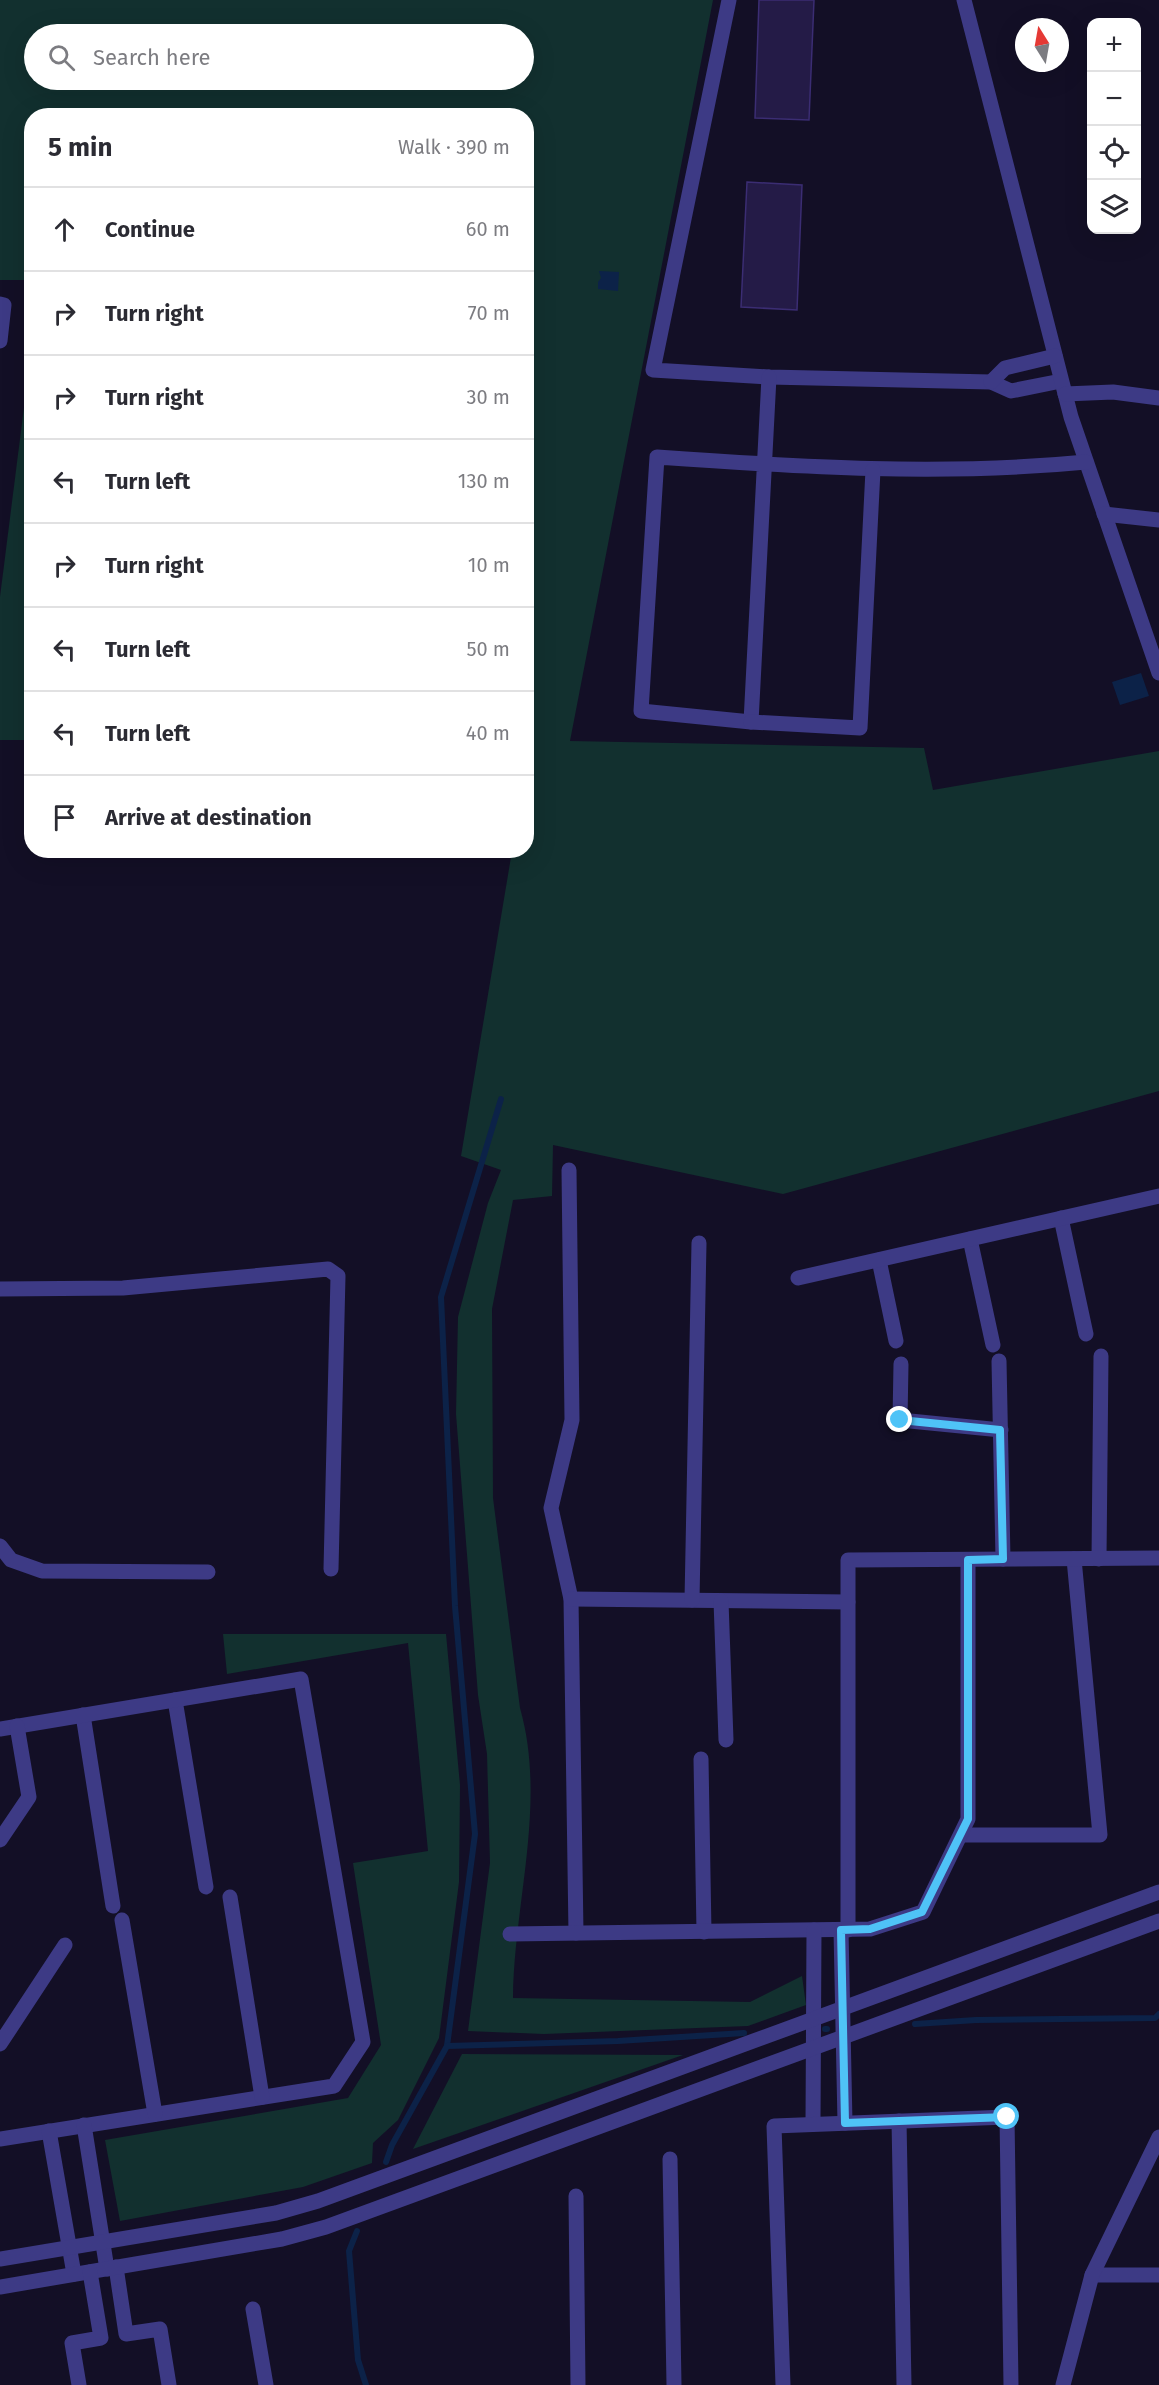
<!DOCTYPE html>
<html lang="en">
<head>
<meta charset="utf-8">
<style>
	:root { --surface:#fff; --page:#f2f2f3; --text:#2b2b33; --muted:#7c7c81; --line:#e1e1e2 }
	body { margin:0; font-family:"Fira Sans",sans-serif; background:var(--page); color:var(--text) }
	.controls { position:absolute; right:18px; top:18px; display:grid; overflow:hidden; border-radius:12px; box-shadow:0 6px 24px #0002 }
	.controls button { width:54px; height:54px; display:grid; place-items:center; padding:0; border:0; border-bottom:2px solid var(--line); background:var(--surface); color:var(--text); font:30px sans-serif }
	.compass { position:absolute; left:1015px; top:18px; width:54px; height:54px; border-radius:50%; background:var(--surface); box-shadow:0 6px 24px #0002; rotate:349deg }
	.stop { position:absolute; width:18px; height:18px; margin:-14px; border:4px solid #4fc3f7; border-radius:50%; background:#fff }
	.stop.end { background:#4fc3f7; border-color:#fff; box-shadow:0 2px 6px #0008 }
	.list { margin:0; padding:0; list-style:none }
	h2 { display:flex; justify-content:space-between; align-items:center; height:78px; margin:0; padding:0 24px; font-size:26px }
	h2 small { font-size:20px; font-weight:400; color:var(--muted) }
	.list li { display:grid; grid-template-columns:39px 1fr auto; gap:18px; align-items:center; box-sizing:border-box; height:84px; padding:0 24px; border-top:2px solid var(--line) }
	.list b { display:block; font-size:22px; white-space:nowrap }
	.list em { font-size:20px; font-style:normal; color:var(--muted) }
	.icon { flex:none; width:33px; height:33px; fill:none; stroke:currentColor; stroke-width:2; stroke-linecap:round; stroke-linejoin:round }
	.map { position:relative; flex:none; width:1159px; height:2385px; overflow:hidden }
	.search { position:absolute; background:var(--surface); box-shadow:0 6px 24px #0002; left:24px; top:24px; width:510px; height:66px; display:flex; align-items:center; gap:15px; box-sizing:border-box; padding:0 21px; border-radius:33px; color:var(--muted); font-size:22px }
	.panel { position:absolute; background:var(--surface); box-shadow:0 6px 24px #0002; left:24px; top:108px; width:510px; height:750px; border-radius:24px }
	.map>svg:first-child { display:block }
	.green { fill:#12302f; fill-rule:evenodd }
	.water { fill:#0c2248 }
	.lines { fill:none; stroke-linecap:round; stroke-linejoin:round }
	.stream { stroke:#0c2248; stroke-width:6 }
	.building { fill:#241b47; stroke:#3b2d73; stroke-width:1.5 }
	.minor { stroke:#3d3a85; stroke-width:15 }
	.route { stroke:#4fc3f7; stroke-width:8 }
</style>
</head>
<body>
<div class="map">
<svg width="1159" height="2385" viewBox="0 0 1159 2385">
	<rect width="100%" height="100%" fill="#130f26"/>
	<g class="green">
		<path d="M 0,0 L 713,0 L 570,741 L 924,748 L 933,790 L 1159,751 L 1159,1091 L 783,1194 L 553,1145 L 552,1196 L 513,1200 L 492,1309 L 493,1498 L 520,1708 C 547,1803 514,1902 513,1998 L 750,2002 L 802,1976 L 806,2005 L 748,2026 L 544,2034 L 468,2031 L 490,1863 L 487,1754 L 478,1695 L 456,1414 L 458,1317 L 488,1203 L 501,1170 L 461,1156 L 512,851 L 526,850 L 526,764 L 530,741 L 526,740 L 526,116 L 32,116 L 31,280 L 0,280 ZM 34,34 L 524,34 L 524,80 L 34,80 Z"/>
		<path d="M 31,352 L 31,740 L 0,740 L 0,597 Z"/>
		<path d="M 223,1634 L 446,1634 L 460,1785 L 459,1882 L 439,2038 L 398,2120 L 373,2143 L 372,2163 L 303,2187 L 120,2221 L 105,2140 L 348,2098 L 381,2045 L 353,1863 L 428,1851 L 408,1643 L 227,1674 Z"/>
		<path d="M 462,2054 L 683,2055 L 413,2149 Z"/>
	</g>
	<g class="water">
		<path d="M 599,271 L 619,272 L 618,291 L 598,289 L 598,282 L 601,278 Z"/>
		<path d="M 1141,673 L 1149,696 L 1120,705 L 1112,682 Z"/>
	</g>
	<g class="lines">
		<g class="stream">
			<path d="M 915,2024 L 976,2020 L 1155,2018 L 1159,2014"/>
			<path d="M 825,2029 L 827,2029"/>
			<path d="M 447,2046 L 475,1834 L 455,1606 L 441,1297 L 501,1099"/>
			<path d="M 386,2162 L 392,2145 L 447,2046 L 618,2041 L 744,2033"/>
			<path d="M 357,2231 L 349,2251 L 358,2360 L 366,2385"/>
		</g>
	</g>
	<g class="building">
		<path d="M 759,0 L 814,0 L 809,120 L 755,118 Z"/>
		<path d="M 747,182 L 802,185 L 797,310 L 741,307 Z"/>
	</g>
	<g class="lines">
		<g class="minor">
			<path d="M 729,0 L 653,370 L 769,377 L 991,382 L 1011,391 L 1061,381"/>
			<path d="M 964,0 L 1071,417 L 1159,673"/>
			<path d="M 0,304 L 4,305 L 0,341"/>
			<path d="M 769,377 L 751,722 L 641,711 L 657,457 C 799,467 943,476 1086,462"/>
			<path d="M 991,382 L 1005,368 L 1055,356"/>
			<path d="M 1065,394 L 1113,392 L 1159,398"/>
			<path d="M 1104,514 L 1159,520"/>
			<path d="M 751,722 L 860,728 L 873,470"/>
			<path d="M 569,1170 L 572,1420 L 551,1508 L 571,1599 L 576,1933"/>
			<path d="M 1061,1218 L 1086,1334"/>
			<path d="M 970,1239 L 993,1345"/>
			<path d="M 879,1260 L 896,1341"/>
			<path d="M 798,1278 L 1159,1196"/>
			<path d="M 0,1289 L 123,1288 L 328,1269 L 338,1276 L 331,1569"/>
			<path d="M 999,1361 L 1003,1559"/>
			<path d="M 901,1364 L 900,1420 L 1001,1430"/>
			<path d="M 0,1546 L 11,1560 L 42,1571 L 208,1572"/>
			<path d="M 1099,1559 L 1101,1356"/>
			<path d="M 571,1599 L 848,1602"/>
			<path d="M 692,1600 L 699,1243"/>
			<path d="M 721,1601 L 726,1740"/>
			<path d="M 175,1700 L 206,1887"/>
			<path d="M 83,1715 L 113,1906"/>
			<path d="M 0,1729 L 301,1679 L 363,2042 L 334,2086 L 0,2139"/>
			<path d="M 701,1759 L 704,1932"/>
			<path d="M 961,1835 L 1100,1835 L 1074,1559"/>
			<path d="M 0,1840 L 29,1797 L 17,1726"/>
			<path d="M 230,1897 L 262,2097"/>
			<path d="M 122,1920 L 155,2114"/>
			<path d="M 841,1930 L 845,2123"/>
			<path d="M 848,1930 L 848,1560 L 1159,1558"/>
			<path d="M 510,1934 L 870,1929 L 923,1912 L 968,1819 L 968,1560"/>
			<path d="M 0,2044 L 65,1945"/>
			<path d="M 899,2121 L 904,2385"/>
			<path d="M 813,2124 L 814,1930"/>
			<path d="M 84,2125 L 107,2269"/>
			<path d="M 49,2131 L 74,2274"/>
			<path d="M 670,2159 L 674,2385"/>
			<path d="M 576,2196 L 578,2385"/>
			<path d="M 0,2259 L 276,2213 L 318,2201 L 1159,1892"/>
			<path d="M 116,2267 L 126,2334 L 160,2329 L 169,2385"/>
			<path d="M 1092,2275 L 1159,2275"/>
			<path d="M 0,2287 L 282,2239 L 326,2227 L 1159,1921"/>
			<path d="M 253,2309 L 266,2385"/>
			<path d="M 79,2385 L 72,2343 L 101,2338 L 90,2272"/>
			<path d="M 783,2385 L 774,2126 L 1007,2117 L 1011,2385"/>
			<path d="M 1063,2385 L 1092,2275 L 1159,2137"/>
		</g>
	</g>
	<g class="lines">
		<path class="route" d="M 900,1420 L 1000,1430 L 1003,1559 L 968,1560 L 968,1819 L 922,1912 L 870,1929 L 841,1930 L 845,2123 L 1007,2117"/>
	</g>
</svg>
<div class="controls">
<button>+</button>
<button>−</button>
<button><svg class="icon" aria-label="locate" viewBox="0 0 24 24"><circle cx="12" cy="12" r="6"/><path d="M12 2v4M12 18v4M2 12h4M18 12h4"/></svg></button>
<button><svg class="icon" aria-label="layers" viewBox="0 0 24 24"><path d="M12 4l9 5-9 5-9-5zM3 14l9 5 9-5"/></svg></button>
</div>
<svg class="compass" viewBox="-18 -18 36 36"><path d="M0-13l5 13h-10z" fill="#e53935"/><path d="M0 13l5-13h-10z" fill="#7c7c81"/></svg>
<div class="stop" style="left:1007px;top:2117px"></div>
<div class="stop end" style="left:900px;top:1420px"></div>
<div class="search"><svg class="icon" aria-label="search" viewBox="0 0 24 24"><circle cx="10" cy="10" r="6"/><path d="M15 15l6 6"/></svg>Search here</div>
<section class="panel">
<h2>5 min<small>Walk · 390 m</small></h2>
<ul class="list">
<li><svg class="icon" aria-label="ahead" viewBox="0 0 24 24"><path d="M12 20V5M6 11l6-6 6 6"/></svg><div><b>Continue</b></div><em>60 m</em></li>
<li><svg class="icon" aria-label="right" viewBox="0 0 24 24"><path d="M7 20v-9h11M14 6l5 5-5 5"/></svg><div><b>Turn right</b></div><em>70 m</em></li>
<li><svg class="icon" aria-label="right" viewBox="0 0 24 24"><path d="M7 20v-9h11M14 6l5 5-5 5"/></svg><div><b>Turn right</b></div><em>30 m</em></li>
<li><svg class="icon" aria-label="left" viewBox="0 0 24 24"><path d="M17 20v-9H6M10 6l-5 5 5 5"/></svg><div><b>Turn left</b></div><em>130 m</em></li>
<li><svg class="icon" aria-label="right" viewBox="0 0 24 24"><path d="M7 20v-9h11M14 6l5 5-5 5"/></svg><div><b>Turn right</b></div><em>10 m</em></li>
<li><svg class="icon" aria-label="left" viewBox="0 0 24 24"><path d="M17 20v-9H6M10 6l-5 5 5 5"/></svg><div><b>Turn left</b></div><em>50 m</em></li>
<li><svg class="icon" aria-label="left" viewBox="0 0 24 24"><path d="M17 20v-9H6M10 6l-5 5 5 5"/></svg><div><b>Turn left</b></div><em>40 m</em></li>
<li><svg class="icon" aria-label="arrive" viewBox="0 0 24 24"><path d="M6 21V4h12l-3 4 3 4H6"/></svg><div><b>Arrive at destination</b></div></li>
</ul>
</section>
</div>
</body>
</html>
